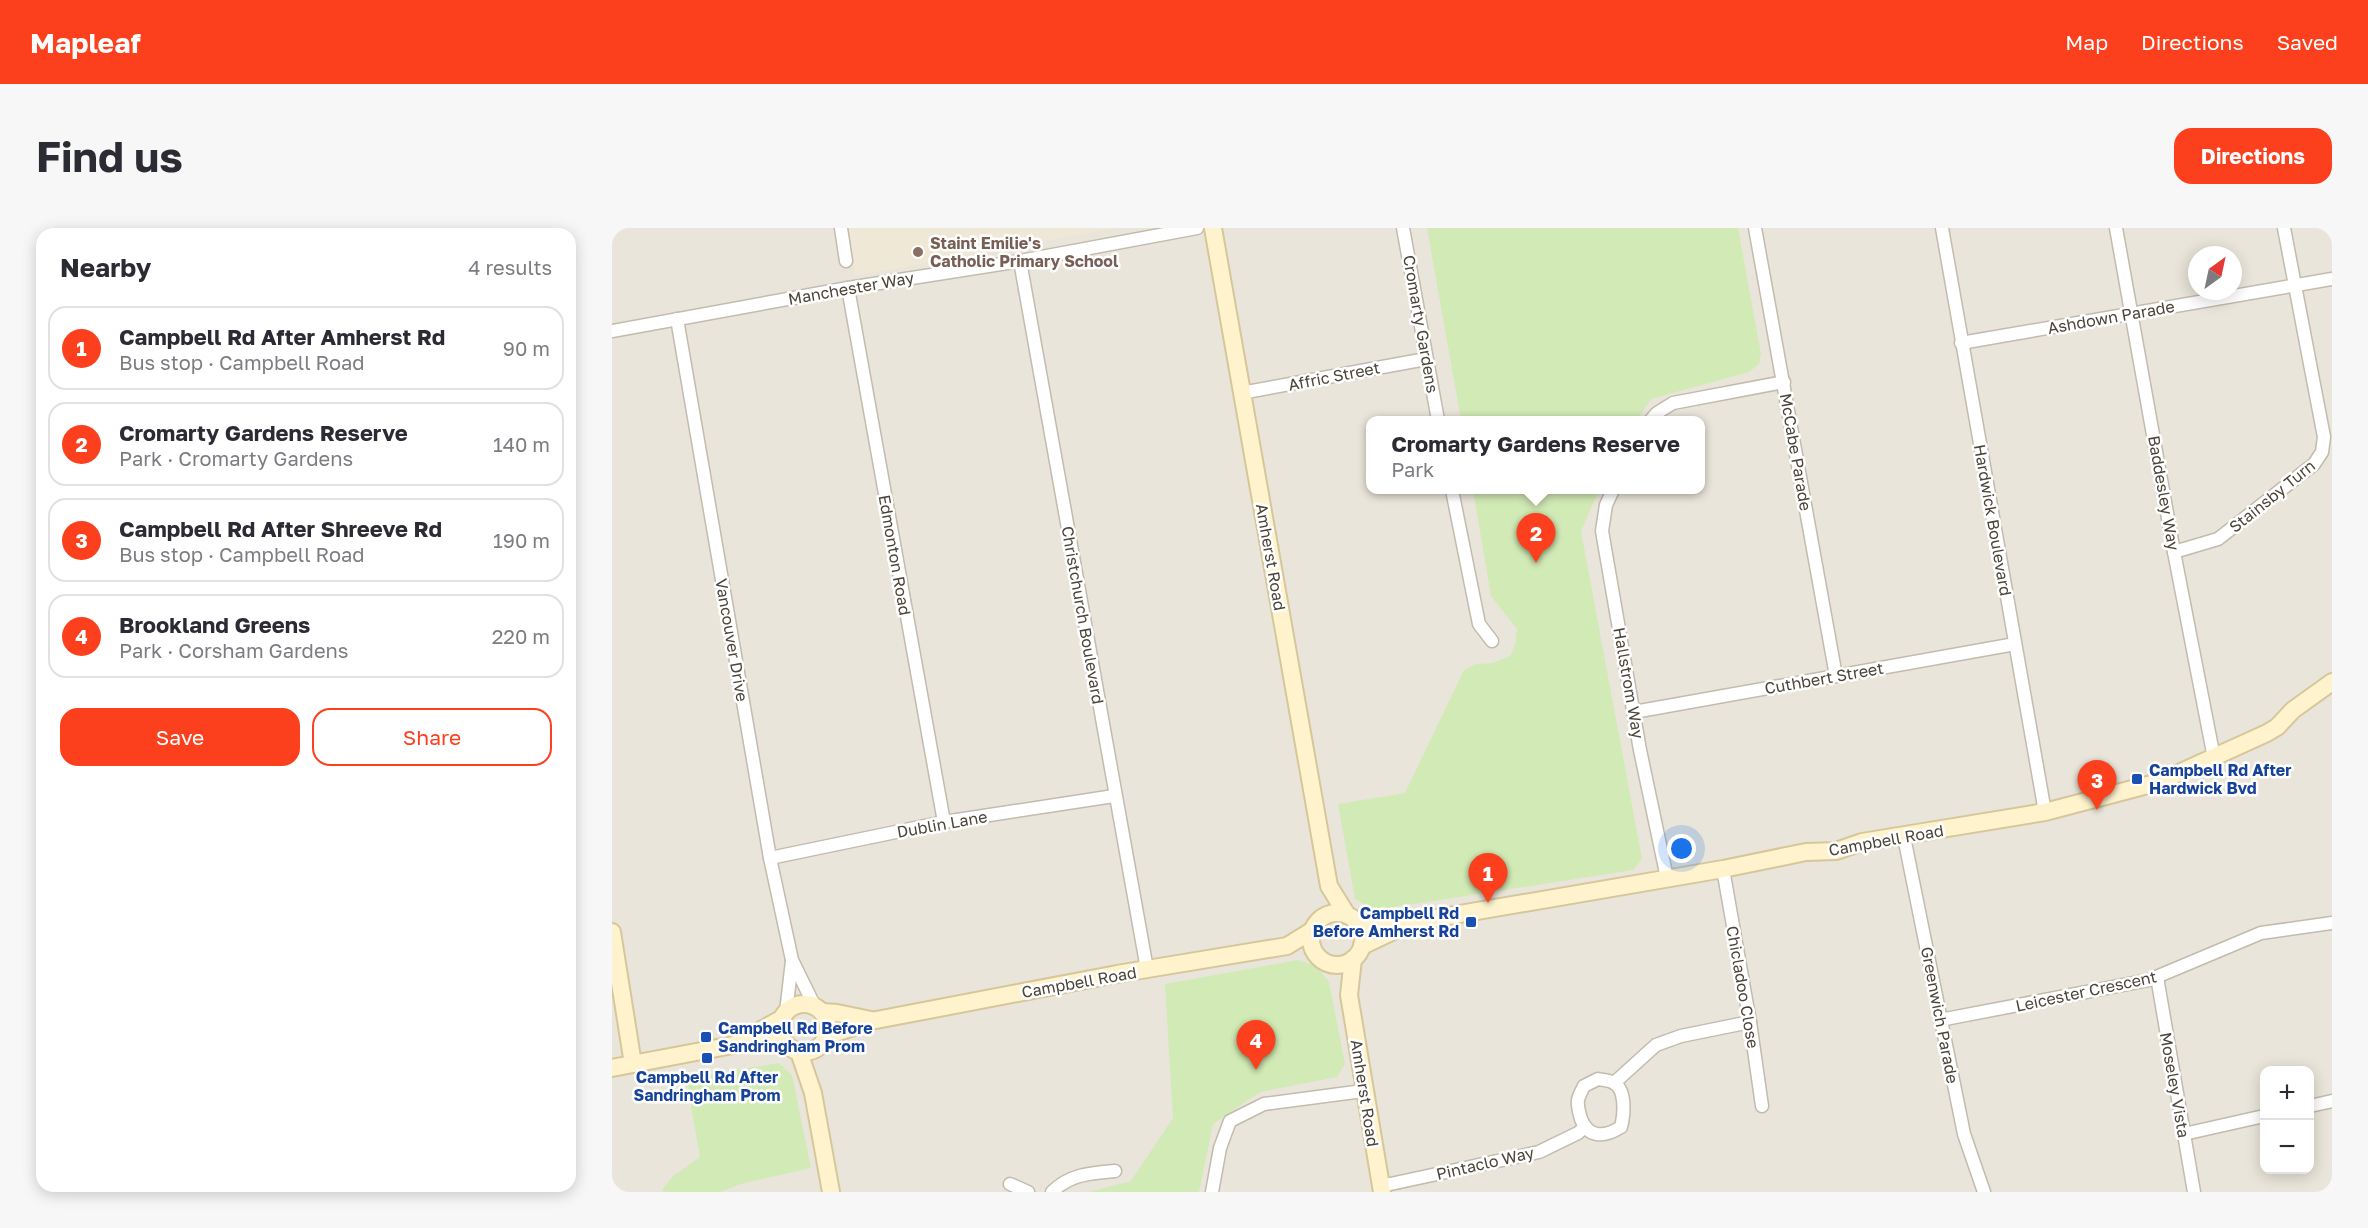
<!DOCTYPE html>
<html lang="en">
<head>
<meta charset="utf-8">
<style>
	:root { --surface:#fff; --page:#f7f7f7; --text:#2b2b33; --muted:#7c7c81; --line:#e1e1e2; --accent:#fc3f1d }
	body { margin:0; font-family:"Golos Text",sans-serif; background:var(--page); color:var(--text) }
	.controls { position:absolute; right:18px; bottom:18px; display:grid; overflow:hidden; border-radius:12px; box-shadow:0 3px 15px #0003 }
	.controls button { width:54px; height:54px; display:grid; place-items:center; padding:0; border:0; border-bottom:2px solid var(--line); background:var(--surface); color:var(--text); font:30px sans-serif }
	.compass { position:absolute; left:1576px; top:18px; width:54px; height:54px; border-radius:50%; background:var(--surface); box-shadow:0 3px 15px #0003; rotate:33deg }
	.you { position:absolute; left:1070px; top:621px; width:21px; height:21px; margin:-15px; border:4px solid #fff; border-radius:50%; background:#1a73e8; box-shadow:0 0 0 9px #1a73e833 }
	.badge { display:grid; place-items:center; width:39px; height:39px; border-radius:50%; background:var(--accent); color:#fff; font-size:20px; font-weight:700 }
	.pin { position:absolute; translate:-50% -50px; filter:drop-shadow(0 2px 3px #0008) }
	.pin::after { content:''; position:absolute; top:32px; width:21px; height:18px; background:inherit; clip-path:polygon(0 0,100% 0,50% 100%) }
	.popup { position:absolute; left:754px; top:188px; width:339px; height:78px; box-sizing:border-box; display:grid; place-content:center; border-radius:12px; background:var(--surface); filter:drop-shadow(0 2px 4px #0005); font-size:20px; white-space:nowrap; color:var(--muted) }
	.popup b { font-size:22px; color:var(--text) }
	.popup::after { content:''; position:absolute; left:50%; top:100%; margin-left:-12px; border:12px solid transparent; border-top-color:var(--surface) }
	.list { margin:0; padding:0; list-style:none }
	h2 { display:flex; justify-content:space-between; align-items:center; height:78px; margin:0; padding:0 24px; font-size:26px }
	h2 small { font-size:20px; font-weight:400; color:var(--muted) }
	.list li { display:grid; grid-template-columns:39px 1fr auto; gap:18px; align-items:center; box-sizing:border-box; height:84px; margin:0 12px 12px; padding:0 12px; border:2px solid var(--line); border-radius:18px }
	.list b { display:block; font-size:22px; white-space:nowrap }
	.list p { margin:0; font-size:20px; white-space:nowrap; color:var(--muted) }
	.list em { font-size:20px; font-style:normal; color:var(--muted) }
	.actions { display:flex; gap:12px; padding:18px 24px }
	.actions a { flex:1; padding:14px 0; border:2px solid var(--accent); border-radius:18px; text-align:center; font-size:21px; color:var(--accent) }
	.actions .main { background:var(--accent); color:#fff }
	.map { position:relative; flex:none; width:1720px; height:964px; overflow:hidden; border-radius:18px }
	header { display:flex; align-items:center; gap:36px; box-sizing:border-box; height:84px; padding:0 30px; background:var(--accent); color:#fff }
	header strong { font-size:28px }
	nav { display:flex; gap:33px; margin-inline-start:auto; font-size:21px }
	.intro { display:flex; align-items:center; justify-content:space-between; box-sizing:border-box; height:144px; padding:0 36px }
	h1 { margin:0; font-size:42px }
	.button { padding:15px 27px; border-radius:18px; background:var(--accent); color:#fff; font-size:21px; font-weight:700 }
	main { display:flex; gap:36px; padding:0 36px }
	aside { flex:1; background:var(--surface); border-radius:18px; box-shadow:0 3px 15px #0003 }
	.map>svg:first-child { display:block }
	.residential { fill:#eae5da; fill-rule:evenodd }
	.education { fill:#efe8d6 }
	.green { fill:#d2eab5 }
	.lines { fill:none; stroke-linecap:round; stroke-linejoin:round }
	.street-casing { stroke:#c2bbae; stroke-width:15 }
	.secondary-casing { stroke:#d6c79b; stroke-width:20 }
	.street { stroke:#fff; stroke-width:12 }
	.secondary { stroke:#fff3cd; stroke-width:16 }
	.education-dot { fill:#8d6e63; stroke:#fff; stroke-width:2 }
	.transit-dot { fill:#1a4fb4; stroke:#fff; stroke-width:2 }
	.labels { text-anchor:middle; dominant-baseline:central; stroke-width:5; stroke-linejoin:round; paint-order:stroke }
	.education-label { font-size:16px; font-weight:bold; fill:#785e54; stroke:#fff; text-anchor:start }
	.street-label { font-size:16px; fill:#4b4439; stroke:#fff }
	.transit-label { font-size:16px; font-weight:bold; fill:#164399; stroke:#fff; text-anchor:start }
</style>
</head>
<body>
<header>
<strong>Mapleaf</strong>
<nav><a>Map</a><a>Directions</a><a>Saved</a></nav>
</header>
<div class="intro"><h1>Find us</h1><a class="button">Directions</a></div>
<main>
<aside>
<h2>Nearby<small>4 results</small></h2>
<ul class="list">
<li><span class="badge">1</span><div><b>Campbell Rd After Amherst Rd</b><p>Bus stop · Campbell Road</p></div><em>90 m</em></li>
<li><span class="badge">2</span><div><b>Cromarty Gardens Reserve</b><p>Park · Cromarty Gardens</p></div><em>140 m</em></li>
<li><span class="badge">3</span><div><b>Campbell Rd After Shreeve Rd</b><p>Bus stop · Campbell Road</p></div><em>190 m</em></li>
<li><span class="badge">4</span><div><b>Brookland Greens</b><p>Park · Corsham Gardens</p></div><em>220 m</em></li>
</ul>
<div class="actions"><a class="main">Save</a><a>Share</a></div>
</aside>
<div class="map">
<svg width="1720" height="964" viewBox="0 0 1720 964">
	<rect width="100%" height="100%" fill="#f6f3ec"/>
	<path class="residential" d="M 0,0 L 1720,0 L 1720,964 L 0,964 ZM 1585,27 L 1621,27 L 1621,63 L 1585,63 ZM 759,192 L 1089,192 L 1089,262 L 759,262 ZM 1652,842 L 1698,842 L 1698,942 L 1652,942 Z"/>
	<path class="education" d="M 234,0 L 503,0 L 243,48 Z"/>
	<g class="green">
		<path d="M 815,0 L 1126,0 L 1149,126 L 1147,136 L 1137,144 L 1039,171 L 1025,192 L 849,192 Z"/>
		<path d="M 861,262 L 987,262 L 969,303 L 1030,631 L 1021,642 L 763,682 L 743,671 L 726,576 L 793,565 L 852,442 L 864,436 L 881,435 L 898,428 L 903,417 L 905,401 L 879,368 Z"/>
		<path d="M 686,732 L 704,738 L 717,754 L 733,836 L 725,849 L 648,864 L 601,896 L 587,964 L 477,964 L 519,953 L 561,890 L 553,756 Z"/>
		<path d="M 167,835 L 180,847 L 199,940 L 132,955 L 108,964 L 52,964 L 50,962 L 61,948 L 88,929 L 74,850 Z"/>
	</g>
	<g class="lines">
		<g class="street-casing">
			<g id="street">
				<path d="M 229,0 L 234,33"/>
				<path d="M 791,0 L 826,192"/>
				<path d="M 1143,0 L 1224,448"/>
				<path d="M 1330,0 L 1433,584"/>
				<path d="M 1504,0 L 1562,324 L 1602,530"/>
				<path d="M 408,33 L 535,741"/>
				<path d="M 236,60 L 332,594"/>
				<path d="M 65,91 L 158,630 L 180,732 L 203,779"/>
				<path d="M 0,103 L 236,60 L 408,33 L 585,0"/>
				<path d="M 1349,115 L 1720,51"/>
				<path d="M 629,165 L 814,131"/>
				<path d="M 1039,192 L 1045,185 L 1061,175 L 1172,154"/>
				<path d="M 840,262 L 867,396 L 880,413"/>
				<path d="M 1001,262 L 994,277 L 990,303 L 1028,522 L 1055,650"/>
				<path d="M 1562,324 L 1606,311 L 1702,236 L 1710,224 L 1712,209 L 1672,0"/>
				<path d="M 1022,484 L 1403,416"/>
				<path d="M 1292,609 L 1352,906 L 1372,964"/>
				<path d="M 158,630 L 332,594 L 502,568"/>
				<path d="M 1111,641 L 1138,794 L 1150,878"/>
				<path d="M 1545,749 L 1582,964"/>
				<path d="M 174,784 L 180,733"/>
				<path d="M 1328,792 L 1537,752 L 1649,705 L 1720,695"/>
				<path d="M 986,851 C 990,852 996,852 1000,854 C 1015,860 1012,887 1009,899 C 993,909 977,911 969,891 C 967,884 965,878 966,872 C 967,867 970,862 972,858 Z"/>
				<path d="M 1002,855 L 1044,817 L 1069,808 L 1138,794"/>
				<path d="M 1698,878 L 1720,873"/>
				<path d="M 1572,906 L 1652,888"/>
				<path d="M 398,956 L 416,964"/>
				<path d="M 769,958 L 927,924 L 966,905 L 973,899"/>
				<path d="M 440,964 C 458,946 479,945 503,943"/>
				<path d="M 600,964 L 608,920 L 618,893 L 652,876 L 751,863"/>
			</g>
		</g>
		<g class="secondary-casing">
			<g id="secondary">
				<path d="M 601,0 L 717,658 L 735,687"/>
				<circle cx="725" cy="711" r="26"/>
				<path d="M 746,697 L 801,694 L 1111,641 L 1194,624 L 1224,623 L 1250,614 L 1433,584 L 1547,554 L 1655,505 L 1665,499 L 1681,482 L 1720,454"/>
				<path d="M 0,704 L 21,836"/>
				<path d="M 750,718 L 792,698"/>
				<path d="M 741,731 L 737,767 L 770,964"/>
				<circle cx="192" cy="800" r="24"/>
				<path d="M 210,784 L 225,785 L 259,792"/>
				<path d="M 215,808 L 259,793 L 505,746 L 675,718 L 701,702"/>
				<path d="M 127,814 L 169,791"/>
				<path d="M 187,824 L 201,865 L 219,964"/>
				<path d="M 0,840 L 121,817 L 173,815"/>
			</g>
		</g>
		<use href="#street" class="street"/>
		<use href="#secondary" class="secondary"/>
	</g>
	<circle class="education-dot" cx="306" cy="24" r="6"/>
	<g class="transit-dot">
		<rect x="1519" y="545" width="12" height="12" rx="3"/>
		<rect x="853" y="688" width="12" height="12" rx="3"/>
		<rect x="88" y="803" width="12" height="12" rx="3"/>
		<rect x="89" y="824" width="12" height="12" rx="3"/>
	</g>
	<g class="labels">
		<g class="education-label">
			<text x="318" y="15">Staint Emilie's<tspan x="318" dy="18">Catholic Primary School</tspan></text>
		</g>
		<g class="street-label">
			<text transform="translate(239 60) rotate(-10)">Manchester Way</text>
			<text transform="translate(1499 89) rotate(-10)">Ashdown Parade</text>
			<text transform="translate(809 96) rotate(80)">Cromarty Gardens</text>
			<text transform="translate(722 148) rotate(-11)">Affric Street</text>
			<text transform="translate(1184 224) rotate(80)">McCabe Parade</text>
			<text transform="translate(1552 265) rotate(80)">Baddesley Way</text>
			<text transform="translate(1660 268) rotate(-39)">Stainsby Turn</text>
			<text transform="translate(1381 292) rotate(80)">Hardwick Boulevard</text>
			<text transform="translate(283 327) rotate(80)">Edmonton Road</text>
			<text transform="translate(659 329) rotate(80)">Amherst Road</text>
			<text transform="translate(471 387) rotate(80)">Christchurch Boulevard</text>
			<text transform="translate(120 412) rotate(80)">Vancouver Drive</text>
			<text transform="translate(1212 450) rotate(-10)">Cuthbert Street</text>
			<text transform="translate(1017 455) rotate(80)">Hallstrom Way</text>
			<text transform="translate(330 596) rotate(-10)">Dublin Lane</text>
			<text transform="translate(1274 612) rotate(-10)">Campbell Road</text>
			<text transform="translate(467 754) rotate(-10)">Campbell Road</text>
			<text transform="translate(1131 759) rotate(80)">Chicladoo Close</text>
			<text transform="translate(1474 763) rotate(-12)">Leicester Crescent</text>
			<text transform="translate(1328 787) rotate(79)">Greenwich Parade</text>
			<text transform="translate(1563 857) rotate(80)">Moseley Vista</text>
			<text transform="translate(753 865) rotate(81)">Amherst Road</text>
			<text transform="translate(873 935) rotate(-13)">Pintaclo Way</text>
		</g>
		<g class="transit-label">
			<text x="1537" y="542">Campbell Rd After<tspan x="1537" dy="18">Hardwick Bvd</tspan></text>
			<text x="847" y="685" text-anchor="end">Campbell Rd<tspan x="847" dy="18">Before Amherst Rd</tspan></text>
			<text x="106" y="800">Campbell Rd Before<tspan x="106" dy="18">Sandringham Prom</tspan></text>
			<text x="95" y="849" text-anchor="middle">Campbell Rd After<tspan x="95" dy="18">Sandringham Prom</tspan></text>
		</g>
	</g>
</svg>
<div class="controls">
<button>+</button>
<button>−</button>
</div>
<svg class="compass" viewBox="-18 -18 36 36"><path d="M0-13l5 13h-10z" fill="#e53935"/><path d="M0 13l5-13h-10z" fill="#7c7c81"/></svg>
<div class="you"></div>
<div class="pin badge" style="left:876px;top:675px">1</div>
<div class="pin badge" style="left:924px;top:335px">2</div>
<div class="popup"><b>Cromarty Gardens Reserve</b>Park</div>
<div class="pin badge" style="left:1485px;top:582px">3</div>
<div class="pin badge" style="left:644px;top:842px">4</div>
</div>
</main>
</body>
</html>
